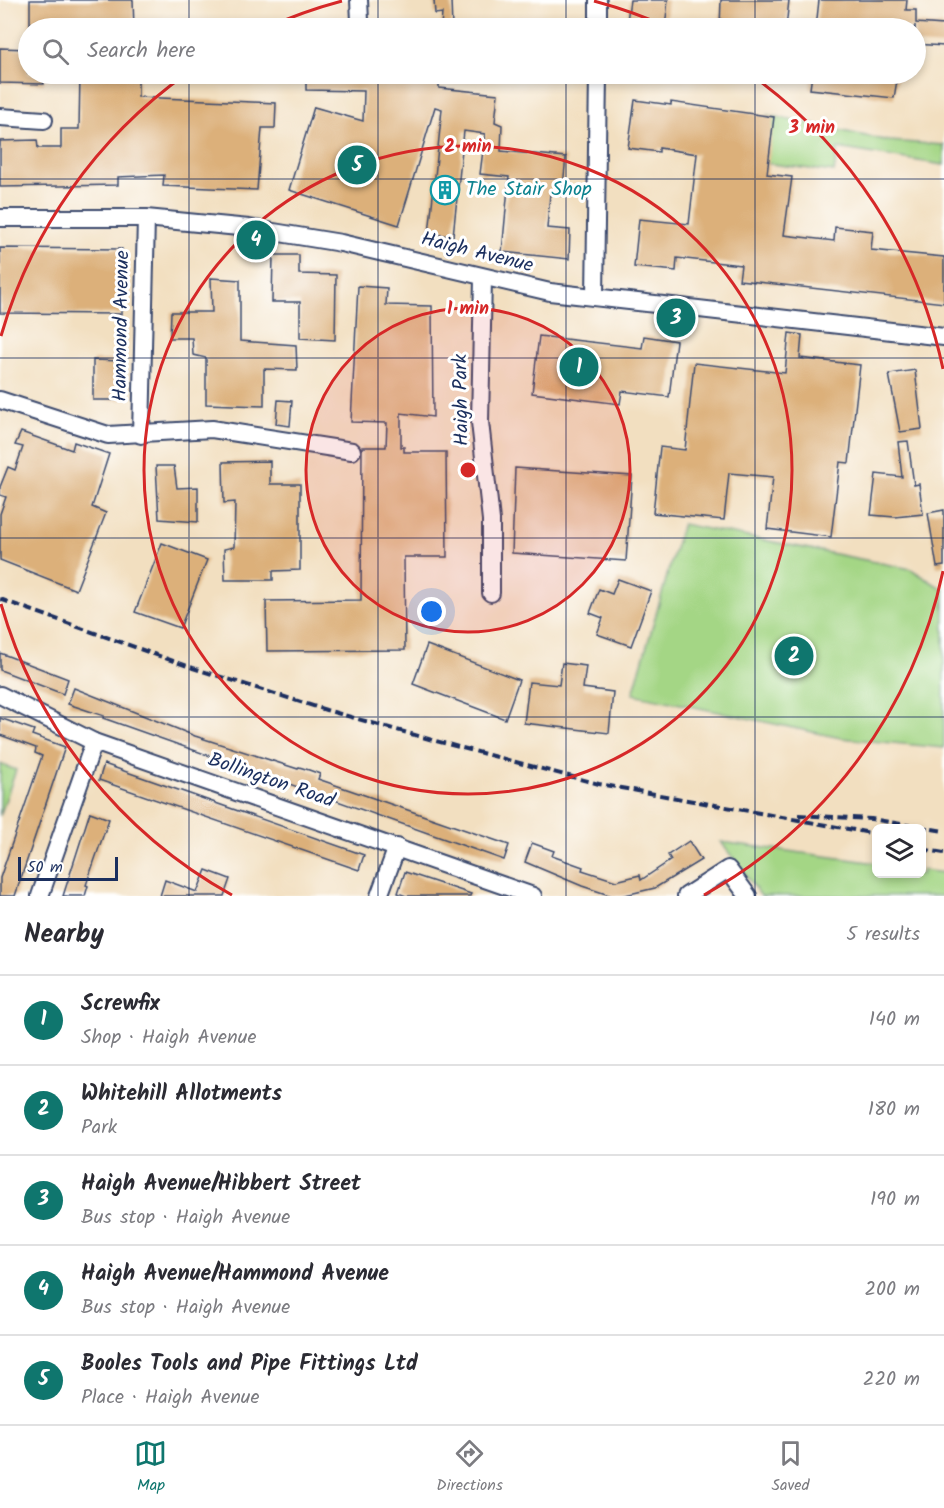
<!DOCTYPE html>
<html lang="en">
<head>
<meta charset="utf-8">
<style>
	:root { --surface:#fff; --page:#f7f7f7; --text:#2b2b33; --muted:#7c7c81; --line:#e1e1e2; --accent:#0f766e }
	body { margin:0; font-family:Kalam,sans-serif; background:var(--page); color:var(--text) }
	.controls { position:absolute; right:18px; bottom:18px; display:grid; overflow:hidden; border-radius:9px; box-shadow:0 3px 9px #0003 }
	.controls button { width:54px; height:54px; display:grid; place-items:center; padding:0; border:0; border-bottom:2px solid var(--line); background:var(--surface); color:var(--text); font:30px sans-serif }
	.scale { position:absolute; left:18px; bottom:15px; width:100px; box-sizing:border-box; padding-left:6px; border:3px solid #1b2f5e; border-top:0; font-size:16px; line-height:21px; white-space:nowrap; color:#1b2f5e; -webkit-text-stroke:4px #fff; paint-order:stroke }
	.you { position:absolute; left:432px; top:612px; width:21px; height:21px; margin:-15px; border:4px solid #fff; border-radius:50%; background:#1a73e8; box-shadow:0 0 0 9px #1a73e833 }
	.badge { display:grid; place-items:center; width:39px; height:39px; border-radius:50%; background:var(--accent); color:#fff; font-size:20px; font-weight:700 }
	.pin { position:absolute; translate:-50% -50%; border:3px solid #fff; box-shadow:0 2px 6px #0006 }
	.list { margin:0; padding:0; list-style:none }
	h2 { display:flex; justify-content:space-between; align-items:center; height:78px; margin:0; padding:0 24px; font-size:26px }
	h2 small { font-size:20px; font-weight:400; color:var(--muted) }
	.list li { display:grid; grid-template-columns:39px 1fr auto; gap:18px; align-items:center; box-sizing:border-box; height:90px; padding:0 24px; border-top:2px solid var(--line) }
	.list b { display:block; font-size:22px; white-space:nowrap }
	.list p { margin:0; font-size:20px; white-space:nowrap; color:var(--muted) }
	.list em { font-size:20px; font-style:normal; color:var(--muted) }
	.icon { flex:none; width:33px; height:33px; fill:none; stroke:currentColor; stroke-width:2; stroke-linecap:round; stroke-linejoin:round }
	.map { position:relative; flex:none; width:944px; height:896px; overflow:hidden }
	.search { position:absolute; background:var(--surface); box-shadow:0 3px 9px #0003; left:18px; right:18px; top:18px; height:66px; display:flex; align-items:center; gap:15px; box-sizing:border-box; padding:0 21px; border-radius:33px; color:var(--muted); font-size:22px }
	.sheet { height:528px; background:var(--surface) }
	nav { display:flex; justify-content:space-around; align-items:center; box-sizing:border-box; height:84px; border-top:2px solid var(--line); background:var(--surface); font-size:16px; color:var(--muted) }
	nav a { display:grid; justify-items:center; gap:3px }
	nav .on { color:var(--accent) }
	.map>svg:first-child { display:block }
	.green { fill:#a4d685; stroke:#608272; stroke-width:1.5 }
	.building { fill:#dcb07a }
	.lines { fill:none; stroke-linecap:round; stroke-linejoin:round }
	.street-casing { stroke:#3b496d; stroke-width:20 }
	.street { stroke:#fff; stroke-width:16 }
	.rail { stroke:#1b2f5e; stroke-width:4; stroke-dasharray:9 4.5; stroke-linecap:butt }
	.grid { fill:none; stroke:#1b2f5e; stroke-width:1.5; stroke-opacity:0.55 }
	.ring { fill:none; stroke:#d62828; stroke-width:3 }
	.labels { text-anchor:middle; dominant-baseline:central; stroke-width:6; stroke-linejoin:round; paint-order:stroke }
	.culture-label { font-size:20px; fill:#0d838f; stroke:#fff; text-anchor:start }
	.street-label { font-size:20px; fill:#1b2f5e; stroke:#fff }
	.centre { fill:#d62828; stroke:#fff; stroke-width:3 }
	.ring-label { font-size:18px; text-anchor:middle; font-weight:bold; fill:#d62828; stroke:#fff; stroke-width:6; stroke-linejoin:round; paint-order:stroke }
</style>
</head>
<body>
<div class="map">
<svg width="944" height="896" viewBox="0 0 944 896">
	<rect width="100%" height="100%" fill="#fff"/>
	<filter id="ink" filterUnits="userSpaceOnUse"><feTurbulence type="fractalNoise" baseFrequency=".0167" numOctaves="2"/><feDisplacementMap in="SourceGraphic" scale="12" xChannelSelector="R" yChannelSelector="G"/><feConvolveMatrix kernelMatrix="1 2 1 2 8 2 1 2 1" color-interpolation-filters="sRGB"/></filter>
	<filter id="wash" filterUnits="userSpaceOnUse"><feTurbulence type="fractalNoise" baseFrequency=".008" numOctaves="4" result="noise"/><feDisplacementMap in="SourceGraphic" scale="24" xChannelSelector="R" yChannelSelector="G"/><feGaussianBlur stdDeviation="1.35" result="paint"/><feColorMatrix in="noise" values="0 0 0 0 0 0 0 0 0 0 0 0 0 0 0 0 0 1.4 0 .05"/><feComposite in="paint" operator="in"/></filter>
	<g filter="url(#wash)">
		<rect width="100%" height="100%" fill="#f2dfc0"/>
		<g class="green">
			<path d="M 768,115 L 889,141 L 944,145 L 944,165 L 838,148 L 834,172 L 764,163 Z"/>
			<path d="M 682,524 L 911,569 L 944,590 L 944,748 L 841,738 L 633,694 Z"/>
			<path d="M 0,764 L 16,770 L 0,816 Z"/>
			<path d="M 721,842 L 876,863 L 876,874 L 922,874 L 922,870 L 944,873 L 944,896 L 761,896 Z"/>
		</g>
		<g id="blocks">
			<g class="building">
				<path d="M 30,0 L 133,0 L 134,28 L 30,28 Z"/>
				<path d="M 434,0 L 451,0 L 452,28 L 441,28 L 442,13 L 435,14 Z"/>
				<path d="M 630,0 L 668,0 L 665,28 L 626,28 Z"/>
				<path d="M 721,0 L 789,0 L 786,28 L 720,27 Z"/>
				<path d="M 819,0 L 907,0 L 906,10 L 916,10 L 916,23 L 944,25 L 944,46 L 915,44 L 915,25 L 915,28 L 816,28 Z"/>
				<path d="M 0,48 L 28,49 L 28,74 L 44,74 L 44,84 L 0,83 Z"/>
				<path d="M 80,74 L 138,74 L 138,97 L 276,103 L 275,128 L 262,128 L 257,190 L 163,186 L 164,175 L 118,177 L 118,185 L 0,187 L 0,141 L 37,140 L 38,148 L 61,148 L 61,129 L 79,129 Z"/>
				<path d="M 306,74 L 439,74 L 439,88 L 498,94 L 495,122 L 502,125 L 501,151 L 566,157 L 562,196 L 550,194 L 547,228 L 570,230 L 569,259 L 502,252 L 509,177 L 480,174 L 485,134 L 464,131 L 453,236 L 429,234 L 442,109 L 435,107 L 399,225 L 289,190 L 314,107 L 363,121 L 364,91 L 306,90 Z"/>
				<path d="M 812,74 L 898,74 L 894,98 L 810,89 Z"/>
				<path d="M 635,100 L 671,105 L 671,102 L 774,117 L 767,174 L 792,177 L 784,235 L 834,241 L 835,227 L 873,231 L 871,250 L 944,257 L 944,303 L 739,280 L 741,265 L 677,258 L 676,271 L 634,267 L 639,219 L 689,224 L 697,154 L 659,148 L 659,152 L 628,148 Z"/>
				<path d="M 0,248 L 122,249 L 121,314 L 0,313 Z"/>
				<path d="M 273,255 L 299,255 L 299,274 L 336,275 L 335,340 L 300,338 L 300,302 L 272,302 Z"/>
				<path d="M 211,278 L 240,280 L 240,341 L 296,345 L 297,370 L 264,369 L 264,406 L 206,404 L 206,358 L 193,355 L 192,338 L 170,338 L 171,312 L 212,312 Z"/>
				<path d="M 358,286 L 387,288 L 386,305 L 432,306 L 433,417 L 401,413 L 401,447 L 404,447 L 404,452 L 446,452 L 447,557 L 404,557 L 405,650 L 267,651 L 266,601 L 361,600 L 362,447 L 386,447 L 387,423 L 351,422 Z"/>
				<path d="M 789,333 L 802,335 L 800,358 L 860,365 L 849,463 L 840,462 L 831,537 L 767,529 L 773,477 L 729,473 L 724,520 L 653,513 L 660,447 L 685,450 L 694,363 L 785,373 Z"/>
				<path d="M 539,336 L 642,348 L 644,336 L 676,341 L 669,397 L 622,391 L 620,404 L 532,393 Z"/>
				<path d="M 93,360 L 124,361 L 124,400 L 93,400 Z"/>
				<path d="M 915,370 L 922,429 L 900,432 L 889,374 Z"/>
				<path d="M 278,400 L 292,401 L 290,426 L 276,424 Z"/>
				<path d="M 21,432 L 72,450 L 74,442 L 109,454 L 92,507 L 106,513 L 76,590 L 0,560 L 0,514 L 6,497 L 0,495 L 0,487 L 8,467 L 15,470 L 23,447 L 15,445 Z"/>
				<path d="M 908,441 L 914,485 L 919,484 L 923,514 L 895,517 L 871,515 L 876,474 L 902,477 L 898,442 Z"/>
				<path d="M 270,461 L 270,484 L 300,484 L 300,570 L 273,571 L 273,580 L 225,580 L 224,549 L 234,547 L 235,502 L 224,503 L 223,462 Z"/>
				<path d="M 156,466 L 174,466 L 177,488 L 198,487 L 198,522 L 159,519 Z"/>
				<path d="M 515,468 L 632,476 L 626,561 L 512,553 Z"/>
				<path d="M 944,510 L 944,566 L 937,567 L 928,513 Z"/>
				<path d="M 162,543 L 207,560 L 180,628 L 135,612 Z"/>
				<path d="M 618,579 L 651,591 L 631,646 L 597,634 L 603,618 L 590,613 L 599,589 L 612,594 Z"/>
				<path d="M 427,645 L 519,680 L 505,719 L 413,684 Z"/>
				<path d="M 0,653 L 68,679 L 63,694 L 0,670 Z"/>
				<path d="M 562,663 L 586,666 L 583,688 L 613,692 L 609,733 L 524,723 L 529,682 L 559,685 Z"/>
				<path d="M 74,688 L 195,736 L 298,769 L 299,767 L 309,770 L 320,774 L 318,779 L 509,845 L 504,860 L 103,718 L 104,716 L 68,704 Z"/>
				<path d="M 0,718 L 34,730 L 32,735 L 65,747 L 15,896 L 0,896 L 0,878 L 42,756 L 35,753 L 36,748 L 0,735 Z"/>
				<path d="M 104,764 L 364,855 L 359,870 L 99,780 Z"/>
				<path d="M 90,812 L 109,819 L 86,885 L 88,886 L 85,896 L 63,896 Z"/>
				<path d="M 689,841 L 701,860 L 655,888 L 621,896 L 612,896 L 582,886 L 525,862 L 532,843 L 554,851 L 552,856 L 583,867 L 582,870 L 616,881 L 640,875 L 641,880 L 671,860 L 668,855 Z"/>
				<path d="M 206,870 L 230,879 L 224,896 L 160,896 L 165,880 L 197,892 Z"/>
				<path d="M 405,872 L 471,894 L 470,896 L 406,896 L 398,893 Z"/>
			</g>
		</g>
	</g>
	<g filter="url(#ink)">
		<use href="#blocks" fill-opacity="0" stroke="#3b496d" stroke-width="1.5"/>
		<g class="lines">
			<g class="street-casing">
				<g id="street">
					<path d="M 359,0 L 360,21"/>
					<path d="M 598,0 L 598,28"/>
					<path d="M 0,117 L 44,120"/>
					<path d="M 0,218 L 146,218 L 249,228 L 341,243 L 550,292 L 944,337"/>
					<path d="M 483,278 L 480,422 L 491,520 L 491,593"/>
					<path d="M 595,297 L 598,74"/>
					<path d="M 0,400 L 108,435 L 212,429 L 352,451"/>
					<path d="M 141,435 L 146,218"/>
					<path d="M 0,695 L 94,742 L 533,896"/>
					<path d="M 40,896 L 94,742"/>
					<path d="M 379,896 L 397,847"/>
					<path d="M 686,896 L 728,869 L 748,896"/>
				</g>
			</g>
			<use href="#street" class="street"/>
			<g class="rail">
				<path d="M 0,599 L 193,668 L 326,710 L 436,741 L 599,784 L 876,834"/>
				<path d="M 798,815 L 871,819 L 944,831"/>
				<path d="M 922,849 L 944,853"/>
			</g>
		</g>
	</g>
	<path class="grid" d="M 189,0 L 189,28M 378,0 L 378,28M 566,0 L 566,28M 755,0 L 755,28M 189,74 L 189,896M 378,74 L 378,896M 566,74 L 566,896M 755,74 L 755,896M 0,179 L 944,179M 0,358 L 944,358M 0,538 L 944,538M 0,717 L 944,717"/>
	<circle cx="468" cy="470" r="162" fill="#d62828" fill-opacity=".12"/>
	<g class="ring">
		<circle cx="468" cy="470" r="162"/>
		<circle cx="468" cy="470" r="324"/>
		<path d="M943 571A486 486 0 0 1 704 895M232 895A486 486 0 0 1 1 604M1 336A486 486 0 0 1 186 74M266 28A486 486 0 0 1 342 1M594 1A486 486 0 0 1 670 28M750 74A486 486 0 0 1 943 369"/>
	</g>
	<defs>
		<g id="building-ring" transform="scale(1.5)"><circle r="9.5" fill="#fff" stroke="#0f9aa8" stroke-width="1.5"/><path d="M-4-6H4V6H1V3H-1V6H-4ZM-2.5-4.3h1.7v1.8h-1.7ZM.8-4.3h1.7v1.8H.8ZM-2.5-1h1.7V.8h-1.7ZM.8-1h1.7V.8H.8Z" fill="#0f9aa8"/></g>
	</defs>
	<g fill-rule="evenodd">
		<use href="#building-ring" x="445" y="190"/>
	</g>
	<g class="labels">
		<g class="culture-label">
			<text x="466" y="190">The Stair Shop</text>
		</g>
		<g class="street-label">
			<text transform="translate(477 253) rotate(14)">Haigh Avenue</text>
			<text transform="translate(122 326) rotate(-89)">Hammond Avenue</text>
			<text transform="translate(462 400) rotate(-91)">Haigh Park</text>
			<text transform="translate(271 781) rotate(19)">Bollington Road</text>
		</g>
	</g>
	<circle cx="468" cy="470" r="9" class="centre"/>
	<g class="ring-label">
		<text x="812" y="133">3 min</text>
		<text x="468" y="152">2 min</text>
		<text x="468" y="314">1 min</text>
	</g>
</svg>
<div class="controls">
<button><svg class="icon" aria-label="layers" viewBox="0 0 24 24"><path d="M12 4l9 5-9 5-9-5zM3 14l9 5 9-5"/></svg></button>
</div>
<div class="scale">50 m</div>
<div class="you"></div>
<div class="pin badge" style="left:579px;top:367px">1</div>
<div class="pin badge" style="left:794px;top:656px">2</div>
<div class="pin badge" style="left:676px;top:318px">3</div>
<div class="pin badge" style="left:256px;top:240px">4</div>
<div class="pin badge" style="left:357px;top:165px">5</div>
<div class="search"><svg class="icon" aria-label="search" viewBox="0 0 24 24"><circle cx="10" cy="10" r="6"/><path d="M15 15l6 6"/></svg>Search here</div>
</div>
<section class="sheet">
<h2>Nearby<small>5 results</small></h2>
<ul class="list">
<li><span class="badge">1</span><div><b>Screwfix</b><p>Shop · Haigh Avenue</p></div><em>140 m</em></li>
<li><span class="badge">2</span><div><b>Whitehill Allotments</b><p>Park</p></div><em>180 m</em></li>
<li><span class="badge">3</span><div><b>Haigh Avenue/Hibbert Street</b><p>Bus stop · Haigh Avenue</p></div><em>190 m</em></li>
<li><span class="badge">4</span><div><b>Haigh Avenue/Hammond Avenue</b><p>Bus stop · Haigh Avenue</p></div><em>200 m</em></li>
<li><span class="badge">5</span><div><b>Booles Tools and Pipe Fittings Ltd</b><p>Place · Haigh Avenue</p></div><em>220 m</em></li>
</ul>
</section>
<nav>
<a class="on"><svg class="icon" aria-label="map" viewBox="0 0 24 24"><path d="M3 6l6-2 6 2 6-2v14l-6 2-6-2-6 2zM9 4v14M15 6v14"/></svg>Map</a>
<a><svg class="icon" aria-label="directions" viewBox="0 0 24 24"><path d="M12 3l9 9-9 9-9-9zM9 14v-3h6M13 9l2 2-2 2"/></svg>Directions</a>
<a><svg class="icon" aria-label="saved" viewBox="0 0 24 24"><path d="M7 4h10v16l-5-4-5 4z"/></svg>Saved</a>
</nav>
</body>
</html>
